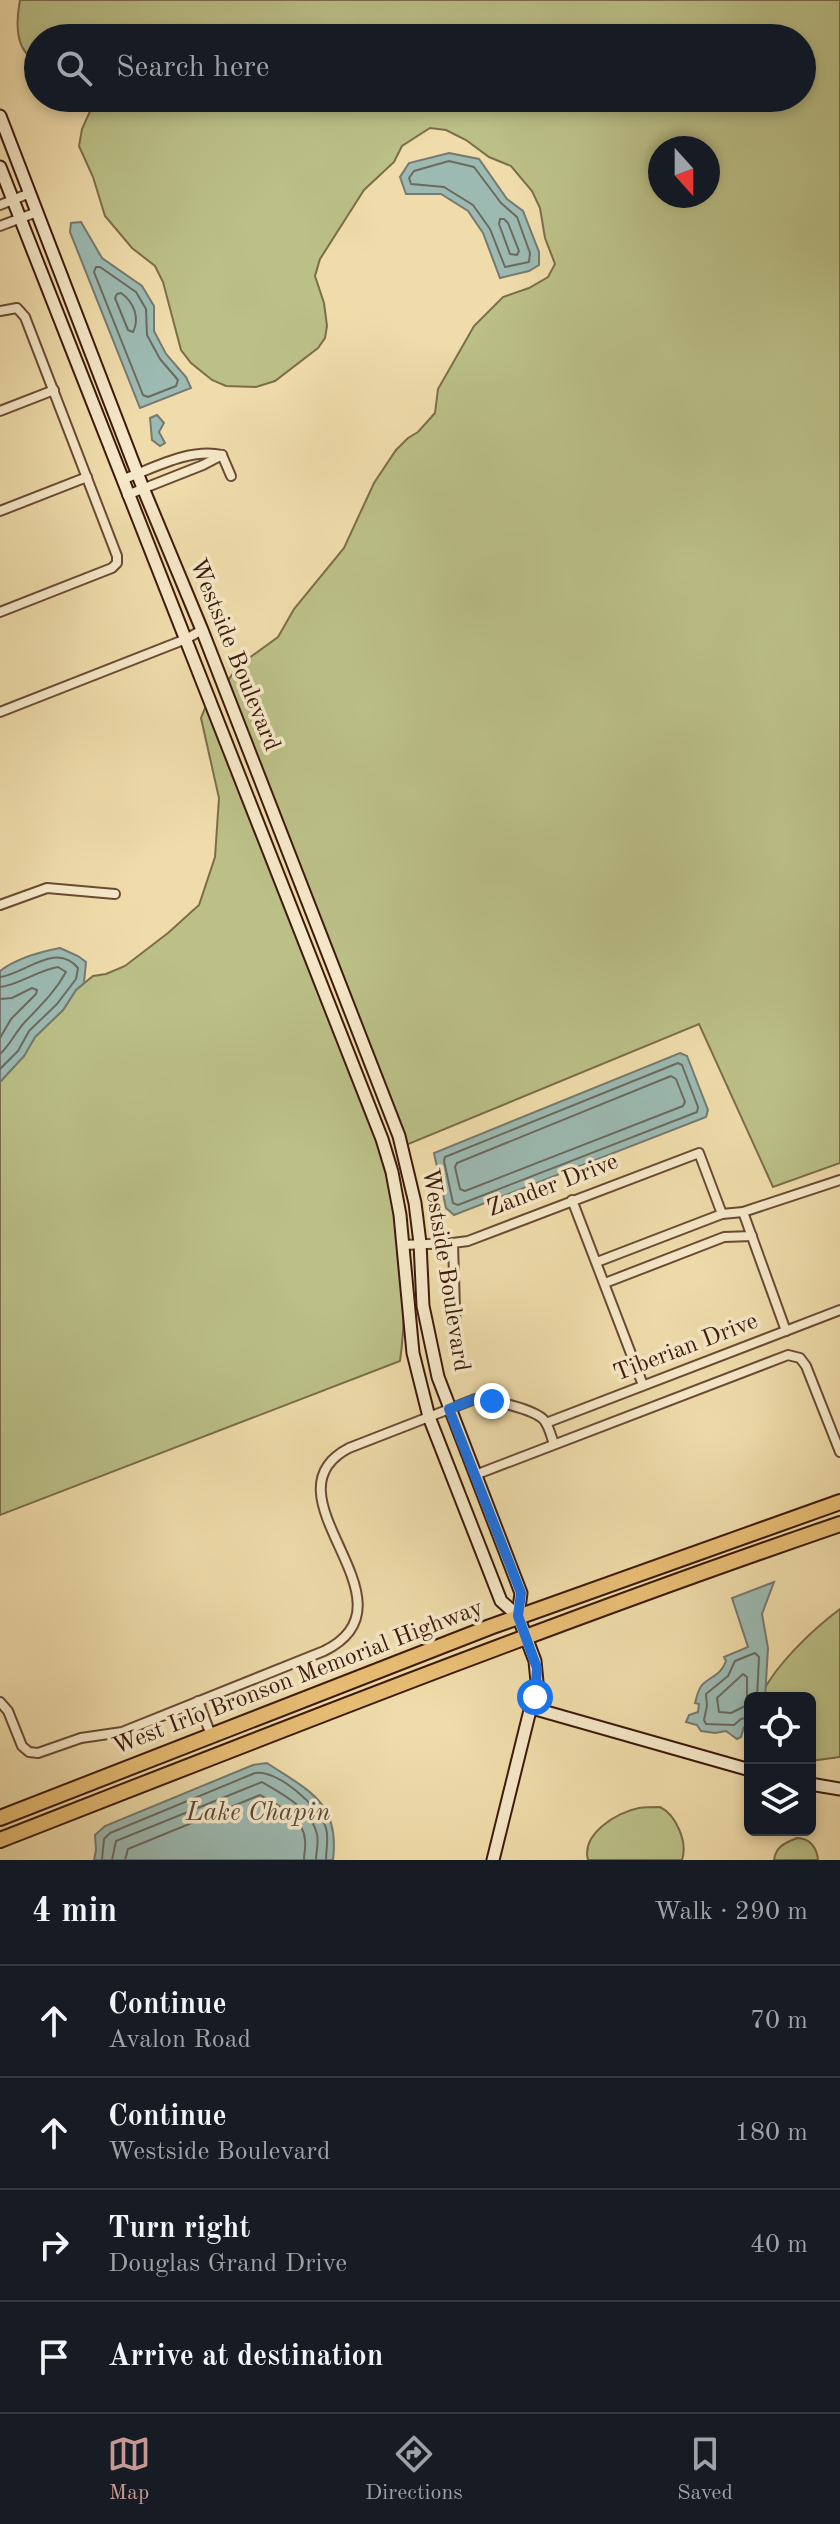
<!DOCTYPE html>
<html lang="en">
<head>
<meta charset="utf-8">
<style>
	:root { --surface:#171b24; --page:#20242c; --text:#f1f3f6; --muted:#9ea1a6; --line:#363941; --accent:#c59692 }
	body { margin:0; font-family:"Old Standard TT",serif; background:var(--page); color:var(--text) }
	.controls { position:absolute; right:24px; bottom:24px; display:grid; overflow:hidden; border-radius:12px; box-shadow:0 4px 12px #0003 }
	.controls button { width:72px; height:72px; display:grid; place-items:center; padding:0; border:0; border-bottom:2px solid var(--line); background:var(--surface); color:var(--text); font:40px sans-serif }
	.compass { position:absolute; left:648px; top:136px; width:72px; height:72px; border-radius:50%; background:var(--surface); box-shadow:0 4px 12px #0003; rotate:159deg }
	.stop { position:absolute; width:24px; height:24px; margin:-18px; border:6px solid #1a73e8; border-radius:50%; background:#fff }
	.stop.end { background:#1a73e8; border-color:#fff; box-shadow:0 2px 8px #0008 }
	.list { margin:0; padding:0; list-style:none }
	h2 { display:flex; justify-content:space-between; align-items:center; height:104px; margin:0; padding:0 32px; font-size:34px }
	h2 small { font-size:26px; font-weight:400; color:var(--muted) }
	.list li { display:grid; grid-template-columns:52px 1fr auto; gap:24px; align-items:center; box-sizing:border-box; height:112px; padding:0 32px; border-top:2px solid var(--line) }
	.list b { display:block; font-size:30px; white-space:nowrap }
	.list p { margin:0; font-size:26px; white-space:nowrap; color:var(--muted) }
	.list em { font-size:26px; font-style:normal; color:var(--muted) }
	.icon { flex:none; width:44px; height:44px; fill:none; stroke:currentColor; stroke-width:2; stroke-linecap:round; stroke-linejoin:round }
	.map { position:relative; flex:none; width:840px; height:1860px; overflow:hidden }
	.search { position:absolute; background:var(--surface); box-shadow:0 4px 12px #0003; left:24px; right:24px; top:24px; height:88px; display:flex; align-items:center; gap:20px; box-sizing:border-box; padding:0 28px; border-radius:44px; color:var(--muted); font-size:30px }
	.sheet { height:552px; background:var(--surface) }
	nav { display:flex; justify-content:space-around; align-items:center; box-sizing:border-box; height:112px; border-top:2px solid var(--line); background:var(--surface); font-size:22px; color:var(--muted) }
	nav a { display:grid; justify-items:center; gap:4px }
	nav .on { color:var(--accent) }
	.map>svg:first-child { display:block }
	.green { fill:#bbc087; stroke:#7c6d4a; stroke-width:2; fill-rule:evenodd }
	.water { fill:#9cbab2; stroke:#767a70; stroke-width:2 }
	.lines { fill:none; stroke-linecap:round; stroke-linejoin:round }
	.shore { stroke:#6c6a5f; stroke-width:2 }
	.street-casing { stroke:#6a4a34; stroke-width:12 }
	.secondary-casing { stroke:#3d1a0c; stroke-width:15 }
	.highway-casing { stroke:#3d1a0c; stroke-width:18 }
	.street { stroke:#f5e8c8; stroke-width:8 }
	.secondary { stroke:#f5e8c8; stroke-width:11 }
	.highway { stroke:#e8be75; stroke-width:14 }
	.route { stroke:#1a73e8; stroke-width:10 }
	.labels { text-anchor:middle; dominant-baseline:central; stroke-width:7; stroke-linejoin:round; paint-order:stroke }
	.street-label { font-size:24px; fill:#3d1a0c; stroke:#f5e8c8 }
	.water-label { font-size:26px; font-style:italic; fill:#5a4a3e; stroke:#f5e8c8 }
</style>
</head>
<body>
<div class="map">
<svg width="840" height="1860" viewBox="0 0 840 1860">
	<rect width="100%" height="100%" fill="#efdcaa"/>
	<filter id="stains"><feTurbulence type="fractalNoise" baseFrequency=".0025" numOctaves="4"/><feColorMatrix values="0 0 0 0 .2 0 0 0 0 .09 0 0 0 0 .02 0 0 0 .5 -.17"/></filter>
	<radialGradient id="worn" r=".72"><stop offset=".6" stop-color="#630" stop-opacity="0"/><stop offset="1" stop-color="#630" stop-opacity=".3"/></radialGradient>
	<g class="green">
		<path d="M 20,0 L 840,0 L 840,1163 L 773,1187 L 699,1024 L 406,1145 L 227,682 L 238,666 L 278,637 L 294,609 L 344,548 L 374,483 L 396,450 L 408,438 L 418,432 L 435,413 L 438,389 L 474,326 L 503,297 L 529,288 L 548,277 L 555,264 L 545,238 L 540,208 L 532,191 L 511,166 L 489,157 L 466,140 L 446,130 L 430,128 L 402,146 L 394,162 L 364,190 L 320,259 L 315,276 L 324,303 L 327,326 L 325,338 L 318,348 L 275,381 L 256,387 L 226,386 L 212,380 L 191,363 L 181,350 L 163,282 L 155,266 L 132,248 L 105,216 L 93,177 L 79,146 L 82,129 L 96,98 L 802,98 L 802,38 L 38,38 L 38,63 C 14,50 16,23 20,0 ZM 660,148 L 708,148 L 708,196 L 660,196 Z"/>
		<path d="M 207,703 L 378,1140 C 399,1205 410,1293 400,1361 L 0,1515 L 0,1082 L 24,1056 L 35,1037 L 63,1010 L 76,990 L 93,976 L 106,974 L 125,966 L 168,933 L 199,905 L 215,857 L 219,798 L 201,718 Z"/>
		<path d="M 840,1609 L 840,1757 L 810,1761 L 810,1698 L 760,1698 C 773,1667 813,1629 840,1609 Z"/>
		<path d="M 660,1807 C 676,1815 688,1842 682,1860 L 588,1860 C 581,1834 617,1812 639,1808 C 646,1807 653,1807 660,1807 Z"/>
		<path d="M 797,1838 C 810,1838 817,1848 818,1860 L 774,1860 C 776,1846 785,1843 797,1838 Z"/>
	</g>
	<g class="water">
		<path d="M 449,153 L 479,159 L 507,199 L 523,211 L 539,252 L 539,265 L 529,271 L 500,278 L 483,233 L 468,211 L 441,194 L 406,194 L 400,177 L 409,163 Z"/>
		<path d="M 81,222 L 102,258 L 142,286 L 154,306 L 154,331 L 166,354 L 186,377 L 191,388 L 140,408 L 70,232 L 71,223 Z"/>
		<path d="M 157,415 L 164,423 L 159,432 L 165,443 L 160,446 L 152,440 L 150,418 Z"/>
		<path d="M 60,948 L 78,956 L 86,962 L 84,983 L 76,990 L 63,1010 L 35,1037 L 24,1056 L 0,1082 L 0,971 C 17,958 39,952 60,948 Z"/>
		<path d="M 680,1053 L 687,1056 L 708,1110 L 706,1117 L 454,1215 L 446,1208 L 434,1153 Z"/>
		<path d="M 774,1582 L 762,1614 L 768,1648 L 765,1698 L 750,1698 L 750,1725 L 744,1727 L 741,1737 L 737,1739 L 726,1731 L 715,1733 L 701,1731 L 697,1725 L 686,1722 L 689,1715 L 698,1712 L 699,1704 L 695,1703 C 697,1697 698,1688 703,1684 C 713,1675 721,1675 726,1661 L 724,1657 L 748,1647 L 732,1598 Z"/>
		<path d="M 267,1763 C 309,1791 340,1802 333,1860 L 94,1860 L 96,1850 L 95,1835 L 105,1826 L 253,1765 Z"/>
	</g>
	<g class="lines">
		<g class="shore">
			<path d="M 449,161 L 474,167 L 501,203 L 517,217 L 530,253 L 529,262 L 505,267 L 490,229 L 473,205 L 444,187 L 411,184 L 409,178 L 414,171 Z"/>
			<path d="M 500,219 L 504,219 L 508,223 L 519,251 L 517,255 L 510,254 L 499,224 Z"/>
			<path d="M 96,267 L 100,267 L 136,292 L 146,309 L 147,335 L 160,359 L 178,380 L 176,386 L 148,397 L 143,395 L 94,272 Z"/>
			<path d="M 117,294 L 121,293 C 134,302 140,318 133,332 L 128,330 L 115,298 Z"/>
			<path d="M 0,977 C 25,974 56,941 78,968 L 76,979 L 57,1004 L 29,1031 L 18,1051 L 0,1069"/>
			<path d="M 0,987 C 17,986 38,970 58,967 L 66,972 C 55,992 40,1006 24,1023 C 15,1033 10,1045 0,1054"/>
			<path d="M 0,999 L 12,998 L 32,988 L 37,990 L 36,994 L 11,1019 L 0,1038"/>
			<path d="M 678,1063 L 682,1065 L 698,1107 L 697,1112 L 458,1205 L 453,1203 L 444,1161 L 445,1157 Z"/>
			<path d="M 671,1076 L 676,1079 L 685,1102 L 683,1106 L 465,1191 L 460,1189 L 455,1167 L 457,1163 Z"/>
			<path d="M 743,1674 L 747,1677 L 747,1705 L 731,1713 L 719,1712 L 717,1698 Z"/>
			<path d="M 750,1717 L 741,1719 L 734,1725 L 706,1724 L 704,1720 L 707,1706 L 706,1694 L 728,1676 L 735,1661 L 755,1653 L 759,1657 L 757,1698"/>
			<path d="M 102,1860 L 104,1839 L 110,1833 L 255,1773 C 277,1769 319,1806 326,1828 C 329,1838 326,1850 326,1860"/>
			<path d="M 112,1860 L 116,1841 L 262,1782 C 283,1794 311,1809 317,1834 C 319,1842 316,1852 316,1860"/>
			<path d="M 125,1860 L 128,1849 L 260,1795 C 277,1804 304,1818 305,1840 C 306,1847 304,1854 304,1860"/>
		</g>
		<g class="street-casing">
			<g id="street">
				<path d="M 0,205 L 30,193"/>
				<path d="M 0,226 L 37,212"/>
				<path d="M 0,311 L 17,308 L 25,317 L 117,556 L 117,563 L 112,568 L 0,612"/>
				<path d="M 0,411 L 54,390"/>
				<path d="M 222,455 L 231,476"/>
				<path d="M 124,479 C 154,468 189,448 222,455"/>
				<path d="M 127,495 L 203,465 L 222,455"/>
				<path d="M 0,511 L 87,477"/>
				<path d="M 0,712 L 186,639 L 202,630"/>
				<path d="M 0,905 L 47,888 L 115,894"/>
				<path d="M 572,1200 L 643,1385"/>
				<path d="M 743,1212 L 786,1331"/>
				<path d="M 402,1245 L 453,1243"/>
				<path d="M 597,1262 L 722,1214 L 743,1212 L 840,1180"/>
				<path d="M 605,1283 L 724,1237 L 752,1236"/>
				<path d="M 456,1342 L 453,1243 L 468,1241 L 699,1153 L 722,1214"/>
				<path d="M 546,1423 L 840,1310"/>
				<path d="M 475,1475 L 788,1355 L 800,1358 L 806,1366 L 840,1452"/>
				<path d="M 198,1701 L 211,1735"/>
				<path d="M 0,1702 L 8,1711 L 22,1746 L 29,1752 L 38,1753 L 81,1738 L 122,1732 L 324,1651 C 425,1602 258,1495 349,1448 L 475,1399 C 490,1399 534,1409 544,1420 C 549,1426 551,1436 554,1444"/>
			</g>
		</g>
		<g class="secondary-casing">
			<g id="secondary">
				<path d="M 0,116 L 143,488 L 202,630 L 399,1136 L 415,1203 L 420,1243 L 423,1306 L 438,1377 L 521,1593 L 518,1616 L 535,1661 L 537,1682 L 493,1860"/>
				<path d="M 0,167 L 382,1139 L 392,1172 L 400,1215 L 413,1353 L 429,1417 L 501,1601 L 518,1616"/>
				<path d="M 532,1708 L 750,1770"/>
				<path d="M 810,1784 L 840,1789"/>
			</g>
		</g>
		<g class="highway-casing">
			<g id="highway">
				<path d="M 0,1818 L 490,1627 L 840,1502"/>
				<path d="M 0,1840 C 279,1731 557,1621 840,1524"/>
			</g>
		</g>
		<use href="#street" class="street"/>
		<use href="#secondary" class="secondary"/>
		<use href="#highway" class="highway"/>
	</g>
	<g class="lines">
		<path class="route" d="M 492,1401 L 475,1399 L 449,1409 L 521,1593 L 518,1616 L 537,1668 L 535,1697"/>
	</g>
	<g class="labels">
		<g class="street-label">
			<text transform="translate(234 655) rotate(68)">Westside Boulevard</text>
			<text transform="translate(553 1186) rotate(-21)">Zander Drive</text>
			<text transform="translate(445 1270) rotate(81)">Westside Boulevard</text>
			<text transform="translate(686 1348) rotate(-21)">Tiberian Drive</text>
			<text transform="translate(298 1678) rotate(-21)">West Irlo Bronson Memorial Highway</text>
		</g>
		<g class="water-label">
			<text x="258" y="1813">Lake Chapin</text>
		</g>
	</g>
	<rect width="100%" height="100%" filter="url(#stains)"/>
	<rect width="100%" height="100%" fill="url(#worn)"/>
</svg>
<div class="controls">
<button><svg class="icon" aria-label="locate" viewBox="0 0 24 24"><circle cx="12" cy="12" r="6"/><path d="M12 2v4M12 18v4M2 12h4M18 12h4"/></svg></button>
<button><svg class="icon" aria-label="layers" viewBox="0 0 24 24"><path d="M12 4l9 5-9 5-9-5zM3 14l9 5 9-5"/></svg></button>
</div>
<svg class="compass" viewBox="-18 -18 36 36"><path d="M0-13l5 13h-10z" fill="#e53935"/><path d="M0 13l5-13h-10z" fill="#9ea1a6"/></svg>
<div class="stop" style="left:535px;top:1697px"></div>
<div class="stop end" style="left:492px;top:1401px"></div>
<div class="search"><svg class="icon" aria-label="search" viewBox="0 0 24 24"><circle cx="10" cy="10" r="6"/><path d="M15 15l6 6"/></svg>Search here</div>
</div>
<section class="sheet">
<h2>4 min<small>Walk · 290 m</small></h2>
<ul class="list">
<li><svg class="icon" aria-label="ahead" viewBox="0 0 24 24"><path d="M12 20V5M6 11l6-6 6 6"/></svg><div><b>Continue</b><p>Avalon Road</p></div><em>70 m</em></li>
<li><svg class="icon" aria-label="ahead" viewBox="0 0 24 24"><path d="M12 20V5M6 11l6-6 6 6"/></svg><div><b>Continue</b><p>Westside Boulevard</p></div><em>180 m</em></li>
<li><svg class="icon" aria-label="right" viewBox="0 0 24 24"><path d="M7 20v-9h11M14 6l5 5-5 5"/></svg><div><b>Turn right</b><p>Douglas Grand Drive</p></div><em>40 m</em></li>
<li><svg class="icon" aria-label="arrive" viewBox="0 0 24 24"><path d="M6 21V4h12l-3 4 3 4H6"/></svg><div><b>Arrive at destination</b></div></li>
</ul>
</section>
<nav>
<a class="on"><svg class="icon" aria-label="map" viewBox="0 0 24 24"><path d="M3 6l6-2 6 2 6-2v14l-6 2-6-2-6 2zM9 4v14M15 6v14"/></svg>Map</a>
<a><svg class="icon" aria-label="directions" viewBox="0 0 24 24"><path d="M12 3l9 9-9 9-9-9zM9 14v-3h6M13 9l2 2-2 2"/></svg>Directions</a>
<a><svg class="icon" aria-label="saved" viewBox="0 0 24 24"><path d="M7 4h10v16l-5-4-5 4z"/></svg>Saved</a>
</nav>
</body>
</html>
